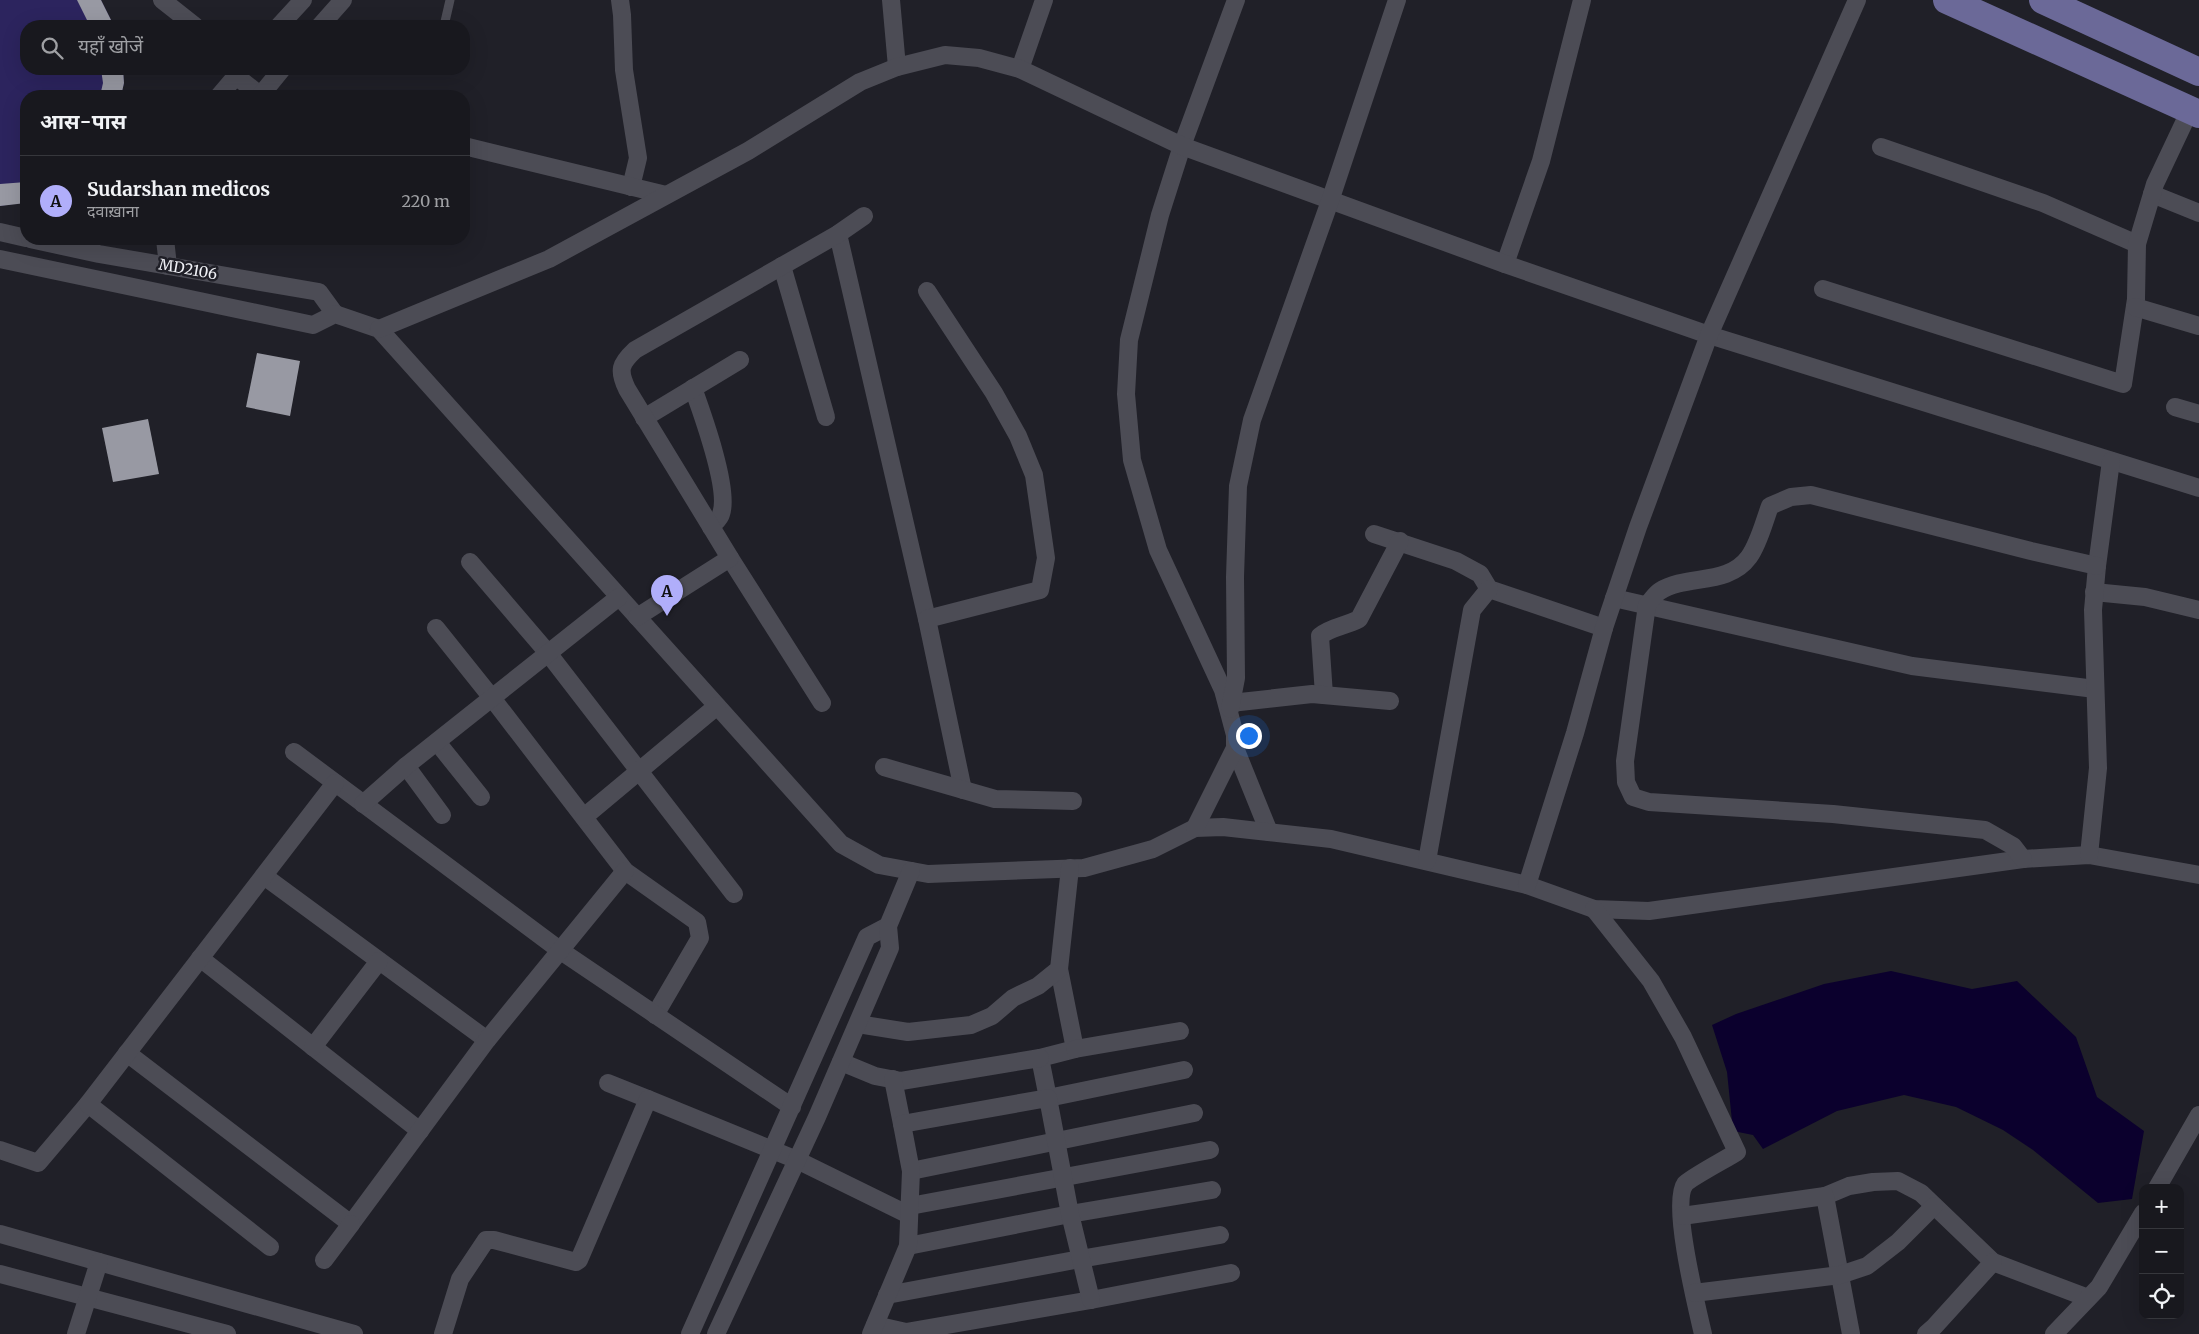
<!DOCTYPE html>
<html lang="hi">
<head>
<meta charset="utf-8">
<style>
	:root { --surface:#18181e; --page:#25252b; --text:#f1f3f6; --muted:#9fa0a4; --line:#36373c; --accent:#b0aefa }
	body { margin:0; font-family:Merriweather,"Noto Sans Devanagari",serif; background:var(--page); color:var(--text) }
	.controls { position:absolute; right:15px; bottom:15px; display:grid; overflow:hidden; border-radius:10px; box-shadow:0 5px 20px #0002 }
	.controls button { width:45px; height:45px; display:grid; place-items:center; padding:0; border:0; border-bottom:1px solid var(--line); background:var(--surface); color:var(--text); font:25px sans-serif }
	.you { position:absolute; left:1248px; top:735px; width:18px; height:18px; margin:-12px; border:4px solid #fff; border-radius:50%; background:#1a73e8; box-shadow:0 0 0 8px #1a73e833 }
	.badge { display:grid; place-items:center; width:32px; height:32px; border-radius:50%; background:var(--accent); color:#111; font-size:16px; font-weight:700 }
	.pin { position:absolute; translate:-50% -41px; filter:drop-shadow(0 1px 2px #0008) }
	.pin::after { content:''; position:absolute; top:26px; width:18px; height:15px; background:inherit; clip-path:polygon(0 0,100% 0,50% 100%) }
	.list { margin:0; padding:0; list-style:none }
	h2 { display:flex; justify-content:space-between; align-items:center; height:65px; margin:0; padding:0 20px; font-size:21px }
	h2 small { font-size:16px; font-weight:400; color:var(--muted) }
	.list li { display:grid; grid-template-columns:32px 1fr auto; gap:15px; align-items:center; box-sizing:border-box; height:90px; padding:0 20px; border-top:1px solid var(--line) }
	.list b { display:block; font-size:19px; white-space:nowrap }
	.list p { margin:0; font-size:16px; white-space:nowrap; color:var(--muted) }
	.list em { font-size:16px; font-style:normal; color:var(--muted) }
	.icon { flex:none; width:28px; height:28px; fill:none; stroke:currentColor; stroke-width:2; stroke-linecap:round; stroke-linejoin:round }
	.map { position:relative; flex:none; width:2199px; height:1334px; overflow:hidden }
	.search { position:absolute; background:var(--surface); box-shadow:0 5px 20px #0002; left:20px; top:20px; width:450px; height:55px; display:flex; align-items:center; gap:12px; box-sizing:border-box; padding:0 18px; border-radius:20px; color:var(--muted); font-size:19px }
	.panel { position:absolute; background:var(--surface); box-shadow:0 5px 20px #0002; left:20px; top:90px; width:450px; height:155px; border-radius:20px }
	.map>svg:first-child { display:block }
	.green { fill:#2c245e }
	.water { fill:#0b002d }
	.building { fill:#9899a3 }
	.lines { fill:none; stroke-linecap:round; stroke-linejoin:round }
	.lane { stroke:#4c4c55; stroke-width:9 }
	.street { stroke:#4c4c55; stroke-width:18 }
	.primary { stroke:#6b6998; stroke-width:28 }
	.labels { text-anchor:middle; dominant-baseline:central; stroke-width:5; stroke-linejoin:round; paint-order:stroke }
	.street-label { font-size:15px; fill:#f0f1f6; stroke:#202028 }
</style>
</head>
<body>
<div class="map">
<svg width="2199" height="1334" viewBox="0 0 2199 1334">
	<rect width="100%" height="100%" fill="#202028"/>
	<path class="green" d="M 0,0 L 101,0 L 114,26 L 26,26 L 26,69 L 123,69 L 124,83 L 121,96 L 26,96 L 26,202 L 0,206 Z"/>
	<path class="water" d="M 1891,971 L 1972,989 L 2017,981 L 2076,1037 L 2097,1097 L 2144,1131 L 2132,1199 L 2098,1203 L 2033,1150 L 2003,1130 L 1956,1107 L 1904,1095 L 1837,1111 L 1763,1149 L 1753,1135 L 1733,1131 L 1727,1072 L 1712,1025 L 1736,1014 L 1824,984 Z"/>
	<g class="building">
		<path d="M 77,0 L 101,0 L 114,26 L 90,26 Z"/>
		<path d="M 101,69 L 123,69 L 124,83 L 121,96 L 100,96 L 103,83 Z"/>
		<path d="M 26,182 L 26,203 L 0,206 L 0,184 Z"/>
		<path d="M 257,353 L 300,361 L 290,416 L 246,407 Z"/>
		<path d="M 148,419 L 159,474 L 113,482 L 102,428 Z"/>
	</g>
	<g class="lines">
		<path class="lane" d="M 444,26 L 450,0"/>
		<g class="street">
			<path d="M 162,0 L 195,26"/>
			<path d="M 620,0 L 622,15 L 624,70 L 638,158 L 631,187"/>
			<path d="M 891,0 L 897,67"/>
			<path d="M 1236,0 L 1182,146 L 1160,215 L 1129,340 L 1126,394 L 1132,460 L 1158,550 L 1223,690 L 1235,735 L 1235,748 L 1269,832"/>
			<path d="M 279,26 L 303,0"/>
			<path d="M 320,26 L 343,0"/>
			<path d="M 1020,69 L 1044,0"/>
			<path d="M 236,76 L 261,96"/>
			<path d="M 219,96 L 242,69"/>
			<path d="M 260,96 L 282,69"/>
			<path d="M 464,146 L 666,195"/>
			<path d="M 1881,147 L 2043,203 L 2137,244"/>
			<path d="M 2152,194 L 2199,213"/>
			<path d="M 0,232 L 26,238"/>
			<path d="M 838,234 L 927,619"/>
			<path d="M 30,239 L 99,254 L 319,292 L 335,314"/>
			<path d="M 165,239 L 168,266"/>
			<path d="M 0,259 L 313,325 L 335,314 L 379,329 L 841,844 L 879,865 L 928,874 L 1084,868 L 1153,849 L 1195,828 L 1223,827 L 1331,839 L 1527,885 L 1594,909 L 1649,911 L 2023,859 L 2089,855 L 2199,875"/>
			<path d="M 1505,264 L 1541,161 L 1582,0"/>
			<path d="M 782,266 L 826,417"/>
			<path d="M 1823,289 L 2123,384 L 2136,299 L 2137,244 L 2155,184 L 2190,110"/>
			<path d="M 927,291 L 994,393 L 1018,436 L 1034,475 L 1046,558 L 1040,590 L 927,619 L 963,790"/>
			<path d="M 2135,307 L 2199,326"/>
			<path d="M 379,329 L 549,259 L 748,151 L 860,82 L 897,67 L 945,55 L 979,58 L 1020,69 L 1182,146 L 1505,264 L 1709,335 L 2199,488"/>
			<path d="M 693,388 C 702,413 730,490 721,514 C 720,519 714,523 711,527"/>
			<path d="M 2175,407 L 2199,414"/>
			<path d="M 644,418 L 740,360"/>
			<path d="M 1374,534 L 1456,561 L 1480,574 L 1489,589 L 1604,628"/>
			<path d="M 730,558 L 822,703"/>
			<path d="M 470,562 L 548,653 L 734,894"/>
			<path d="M 2094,592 L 2145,597 L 2199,610"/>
			<path d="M 1614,598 L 1912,666 L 2095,689"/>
			<path d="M 637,617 L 730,558 L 627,389 C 618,370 620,364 635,350 L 838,234 L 864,216"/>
			<path d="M 436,628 L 492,698 L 625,871 L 697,922 L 700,938 L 655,1015"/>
			<path d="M 1324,695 L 1320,636 C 1331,627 1346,626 1359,619 L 1400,541"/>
			<path d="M 1231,703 L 1312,694 L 1390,701"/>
			<path d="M 1230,709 L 1236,678 L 1235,577 L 1238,486 L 1252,420 L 1330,201 L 1397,0"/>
			<path d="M 437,742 L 481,797"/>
			<path d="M 294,752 L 561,951 L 792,1107"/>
			<path d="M 406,766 L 442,815"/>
			<path d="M 884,767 L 995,799 L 1073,801"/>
			<path d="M 363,804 L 406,766 L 619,597"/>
			<path d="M 584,817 L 717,706"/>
			<path d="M 1195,828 L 1235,748"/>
			<path d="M 2089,855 L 2098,768 L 2093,610 L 2097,566 L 2111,461"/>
			<path d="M 2023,859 L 2013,846 L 1985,830 L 1833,814 L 1649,802 L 1633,797 L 1626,782 L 1625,761 L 1647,605 C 1651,601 1655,594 1660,591 C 1687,574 1728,586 1749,557 C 1759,543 1764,522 1770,506 L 1791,497 L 1811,495 L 2031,551 L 2097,566"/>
			<path d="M 1427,861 L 1472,610 L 1489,589"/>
			<path d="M 264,876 L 487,1040"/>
			<path d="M 1527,885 L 1575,733 L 1604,628 L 1638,527 L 1709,335 L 1857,0"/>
			<path d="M 1594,909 L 1651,981 L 1683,1037 L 1737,1152 C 1728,1158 1690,1178 1685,1184 C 1671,1203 1697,1308 1703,1334"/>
			<path d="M 200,958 L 420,1131"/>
			<path d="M 1059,969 L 1075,1049 L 1040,1058 L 1048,1098 L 1184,1070"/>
			<path d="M 858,1024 L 908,1032 L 971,1025 L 992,1016 L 1013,998 L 1038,986 L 1059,969 L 1070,868"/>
			<path d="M 313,1047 L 379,961"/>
			<path d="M 1075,1049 L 1180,1031"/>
			<path d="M 127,1053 L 351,1224 L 487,1040 L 625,871"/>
			<path d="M 841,1062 L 875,1076 L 901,1081 L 1040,1058"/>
			<path d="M 893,1079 L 902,1124"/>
			<path d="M 608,1083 L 648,1099"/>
			<path d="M 0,1150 L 38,1163 L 88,1104"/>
			<path d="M 911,1171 L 1194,1113"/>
			<path d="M 2157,1188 L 2199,1115"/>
			<path d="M 1825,1196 L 1849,1186 L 1873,1182 L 1898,1181 L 1921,1193 L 1993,1262 L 2088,1298"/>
			<path d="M 910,1206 L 1210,1150"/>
			<path d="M 1682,1216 L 1825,1196 L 1851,1334"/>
			<path d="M 0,1234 L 354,1334"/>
			<path d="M 908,1246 L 1070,1214 L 1212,1190"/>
			<path d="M 270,1247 L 88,1104 L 335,783"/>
			<path d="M 324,1260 L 351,1224"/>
			<path d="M 0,1274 L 227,1334"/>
			<path d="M 1694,1293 L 1840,1275 L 1867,1266 L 1898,1242 L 1934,1206"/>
			<path d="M 887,1295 L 1080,1259 L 1220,1235"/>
			<path d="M 875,1325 L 906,1332 L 1091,1300 L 1231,1273"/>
			<path d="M 76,1334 L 99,1262"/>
			<path d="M 443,1334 L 460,1279 L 486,1240 L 494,1240 L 576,1262 L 579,1260 L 648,1099 L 797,1160 L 909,1215"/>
			<path d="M 690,1334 L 867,937 L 888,926"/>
			<path d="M 716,1334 L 817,1117 L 890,948 L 888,926 L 911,871"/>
			<path d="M 871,1334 L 908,1246 L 911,1171 L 902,1124 L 1048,1098 L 1070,1214 L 1091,1300"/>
			<path d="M 1926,1334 L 1934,1327 L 1993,1262"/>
			<path d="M 2054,1334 L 2099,1287 L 2143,1213"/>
		</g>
		<g class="primary">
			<path d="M 1947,0 L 2199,114"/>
			<path d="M 2043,0 L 2199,72"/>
		</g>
	</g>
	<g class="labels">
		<g class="street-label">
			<text transform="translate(188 269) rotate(10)">MD2106</text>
		</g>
	</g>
</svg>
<div class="controls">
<button>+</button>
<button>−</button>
<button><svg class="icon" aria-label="locate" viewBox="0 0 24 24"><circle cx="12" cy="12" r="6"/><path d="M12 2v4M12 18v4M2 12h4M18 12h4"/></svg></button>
</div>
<div class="you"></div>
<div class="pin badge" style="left:667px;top:616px">A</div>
<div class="search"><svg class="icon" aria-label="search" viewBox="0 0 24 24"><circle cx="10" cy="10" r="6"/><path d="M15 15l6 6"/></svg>यहाँ खोजें</div>
<section class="panel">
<h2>आस-पास<small></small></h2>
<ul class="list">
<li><span class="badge">A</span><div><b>Sudarshan medicos</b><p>दवाख़ाना</p></div><em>220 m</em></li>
</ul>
</section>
</div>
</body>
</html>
